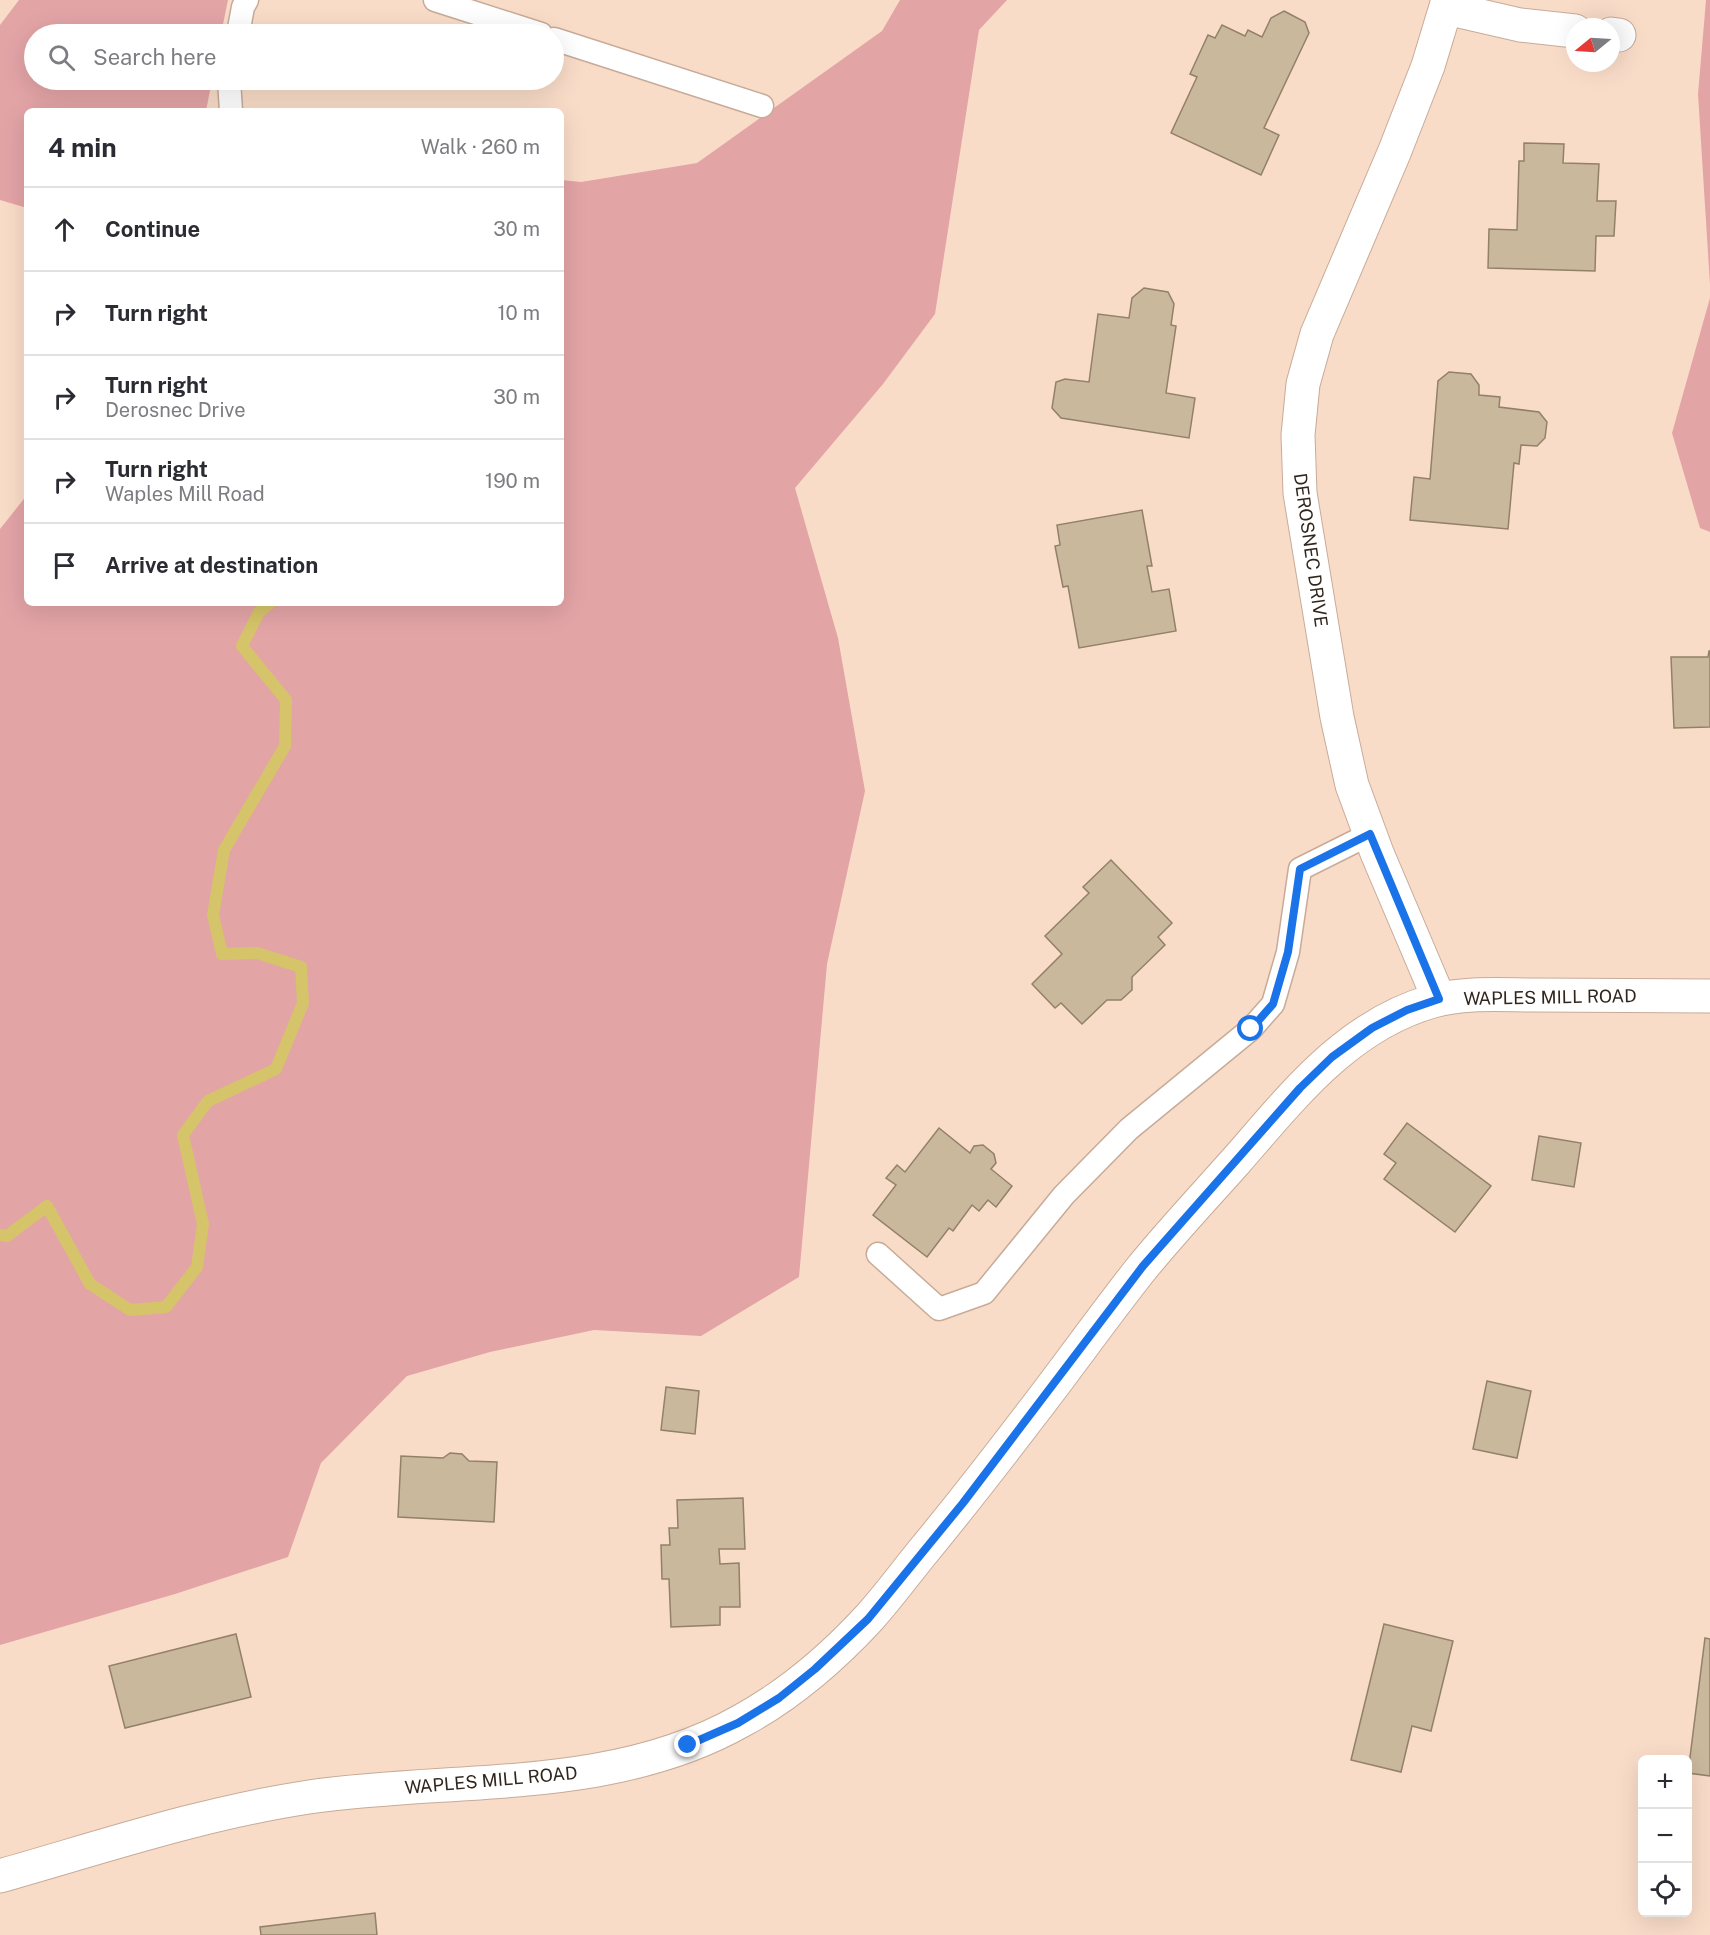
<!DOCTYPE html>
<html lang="en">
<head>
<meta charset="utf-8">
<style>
	:root { --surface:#fff; --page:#f7f7f7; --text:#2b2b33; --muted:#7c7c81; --line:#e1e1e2 }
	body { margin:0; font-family:"Public Sans",sans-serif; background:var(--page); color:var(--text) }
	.controls { position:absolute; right:18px; bottom:18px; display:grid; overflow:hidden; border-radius:9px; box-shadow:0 6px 24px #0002 }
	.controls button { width:54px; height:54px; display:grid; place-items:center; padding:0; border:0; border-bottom:2px solid var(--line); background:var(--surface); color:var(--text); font:30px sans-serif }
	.compass { position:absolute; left:1566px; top:18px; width:54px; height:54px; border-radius:50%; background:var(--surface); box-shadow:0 6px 24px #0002; rotate:252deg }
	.stop { position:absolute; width:18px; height:18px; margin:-14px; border:4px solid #1a73e8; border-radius:50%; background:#fff }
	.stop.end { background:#1a73e8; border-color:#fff; box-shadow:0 2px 6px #0008 }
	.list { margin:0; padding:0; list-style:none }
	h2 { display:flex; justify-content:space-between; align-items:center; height:78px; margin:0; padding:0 24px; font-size:26px }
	h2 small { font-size:20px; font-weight:400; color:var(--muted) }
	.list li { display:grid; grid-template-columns:39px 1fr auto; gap:18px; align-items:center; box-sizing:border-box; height:84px; padding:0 24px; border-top:2px solid var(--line) }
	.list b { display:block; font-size:22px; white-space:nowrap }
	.list p { margin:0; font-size:20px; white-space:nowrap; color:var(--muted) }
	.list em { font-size:20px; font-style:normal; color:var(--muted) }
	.icon { flex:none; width:33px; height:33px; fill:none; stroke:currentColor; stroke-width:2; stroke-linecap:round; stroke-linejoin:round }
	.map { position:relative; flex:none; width:1710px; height:1935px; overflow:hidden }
	.search { position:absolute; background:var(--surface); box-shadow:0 6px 24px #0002; left:24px; top:24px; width:540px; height:66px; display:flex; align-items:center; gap:15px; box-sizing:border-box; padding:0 21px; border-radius:33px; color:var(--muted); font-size:22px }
	.panel { position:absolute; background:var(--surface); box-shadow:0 6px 24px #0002; left:24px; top:108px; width:540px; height:498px; border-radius:9px }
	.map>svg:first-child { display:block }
	.green { fill:#e3a4a6 }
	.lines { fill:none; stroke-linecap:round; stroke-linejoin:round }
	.stream { stroke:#d5c469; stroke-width:12 }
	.building { fill:#cab89d; stroke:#928168; stroke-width:1.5 }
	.service-casing { stroke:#c7ab98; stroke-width:25 }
	.minor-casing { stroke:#c7ab98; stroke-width:35 }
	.secondary-casing { stroke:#c7ab98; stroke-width:35 }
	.service { stroke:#fff; stroke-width:22 }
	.minor { stroke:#fff; stroke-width:33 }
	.secondary { stroke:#fff; stroke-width:33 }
	.route { stroke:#1a73e8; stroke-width:8 }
	.labels { text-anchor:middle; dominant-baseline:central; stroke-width:5; stroke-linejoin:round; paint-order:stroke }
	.street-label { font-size:18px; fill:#30261e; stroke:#fff }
</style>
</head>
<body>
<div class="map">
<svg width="1710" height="1935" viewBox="0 0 1710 1935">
	<rect width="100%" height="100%" fill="#f9dcc8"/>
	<g class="green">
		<path d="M 19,0 L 228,0 L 221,34 L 34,34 L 34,80 L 212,80 L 206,111 L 27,111 L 27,208 L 0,200 L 0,25 Z"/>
		<path d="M 900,0 L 1007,0 L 979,30 L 935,314 L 883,384 L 795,488 L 838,638 L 865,791 L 827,964 L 799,1277 L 701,1336 L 594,1330 L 490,1352 L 407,1376 L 321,1463 L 288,1557 L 175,1594 L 0,1645 L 0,529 L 27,495 L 27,603 L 561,603 L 561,180 L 581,182 L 697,163 L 882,31 Z"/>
		<path d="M 1706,0 L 1710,0 L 1710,285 L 1698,94 Z"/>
		<path d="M 1710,298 L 1710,532 L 1700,528 L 1672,433 Z"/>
	</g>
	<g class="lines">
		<path class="stream" d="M 0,1235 L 7,1236 L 47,1206 L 90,1284 L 130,1310 L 166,1307 L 197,1267 L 203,1224 L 183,1135 L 208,1101 L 276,1069 L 303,1003 L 301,967 L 257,953 L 222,954 L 213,915 L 224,850 L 285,746 L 286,700 L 242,646 L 259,612 L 270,603"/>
	</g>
	<g class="building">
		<path d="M 1284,11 L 1305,22 L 1309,33 L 1264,128 L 1279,135 L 1261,175 L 1171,133 L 1197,77 L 1190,74 L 1208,35 L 1215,38 L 1222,25 L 1245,36 L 1248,30 L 1262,37 L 1271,18 Z"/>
		<path d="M 1524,143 L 1564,144 L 1563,163 L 1599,164 L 1597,201 L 1616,201 L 1614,236 L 1596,236 L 1595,271 L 1488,268 L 1489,229 L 1517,230 L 1519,161 L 1524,161 Z"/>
		<path d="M 1144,288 L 1168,292 L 1174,304 L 1171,325 L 1176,326 L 1166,393 L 1195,398 L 1189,438 L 1061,418 L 1052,408 L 1056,382 L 1065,379 L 1089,382 L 1098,314 L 1129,318 L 1132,298 Z"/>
		<path d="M 1449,372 L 1471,374 L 1479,385 L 1479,395 L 1500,397 L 1499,407 L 1539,412 L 1547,422 L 1545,438 L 1537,446 L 1521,445 L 1519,464 L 1514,463 L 1508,529 L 1410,520 L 1414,477 L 1430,479 L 1438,381 Z"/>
		<path d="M 1142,510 L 1152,566 L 1147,566 L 1152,592 L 1169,589 L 1176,631 L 1079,648 L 1068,586 L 1063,587 L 1055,546 L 1060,545 L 1057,525 Z"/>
		<path d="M 1709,651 L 1710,651 L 1710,727 L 1674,728 L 1671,657 L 1708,657 Z"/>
		<path d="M 1111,860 L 1172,923 L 1158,937 L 1165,945 L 1132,977 L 1132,990 L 1121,1000 L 1107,1000 L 1082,1024 L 1061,1003 L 1055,1008 L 1032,984 L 1062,954 L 1045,936 L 1089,893 L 1083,887 Z"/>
		<path d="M 1407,1123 L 1491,1186 L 1455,1232 L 1384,1179 L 1396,1163 L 1384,1154 Z"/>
		<path d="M 939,1128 L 970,1153 L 974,1146 L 983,1145 L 994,1154 L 996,1163 L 991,1169 L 1012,1186 L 996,1207 L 988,1200 L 979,1211 L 972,1205 L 953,1231 L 949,1228 L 927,1257 L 873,1215 L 896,1185 L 886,1178 L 897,1165 L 905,1172 Z"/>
		<path d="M 1539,1136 L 1581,1143 L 1574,1187 L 1532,1180 Z"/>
		<path d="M 1487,1381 L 1531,1391 L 1517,1458 L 1473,1449 Z"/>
		<path d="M 666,1387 L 699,1391 L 695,1434 L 661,1430 Z"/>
		<path d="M 450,1453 L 462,1454 L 469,1461 L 497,1462 L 494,1522 L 398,1517 L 401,1456 L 443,1458 Z"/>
		<path d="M 743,1498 L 745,1549 L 719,1549 L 720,1564 L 739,1563 L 740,1607 L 720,1607 L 720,1625 L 671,1627 L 669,1579 L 662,1579 L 661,1545 L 670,1545 L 669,1528 L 678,1528 L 677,1500 Z"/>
		<path d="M 1384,1624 L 1453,1641 L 1431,1731 L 1412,1726 L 1401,1772 L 1351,1760 Z"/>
		<path d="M 236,1634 L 251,1697 L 125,1728 L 109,1666 Z"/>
		<path d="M 1705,1638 L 1710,1639 L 1710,1776 L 1688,1773 Z"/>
		<path d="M 375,1913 L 377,1935 L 261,1935 L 260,1927 Z"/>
	</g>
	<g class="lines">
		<g class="service-casing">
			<g id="service">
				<path d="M 435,0 L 541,34"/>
				<path d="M 238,34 L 243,7 L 247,0"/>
				<path d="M 554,39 L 762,106"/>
				<path d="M 229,80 L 231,111"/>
				<path d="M 878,1254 L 939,1309 L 984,1293 L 1064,1195 L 1129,1129 L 1251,1029 L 1273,1004 L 1288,952 L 1300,869 L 1370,834"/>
			</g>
		</g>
		<g class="minor-casing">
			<g id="minor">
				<path d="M 1446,8 L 1520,25 L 1575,31"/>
				<path d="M 1611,34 L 1619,35"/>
				<path d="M 1439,999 L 1377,853 L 1352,785 L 1337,717 L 1300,493 L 1298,435 L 1303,384 L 1317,334 L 1394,153 L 1428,66 L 1448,0"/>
			</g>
		</g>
		<g class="secondary-casing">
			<path id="secondary" d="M 0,1876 C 102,1847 203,1813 309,1797 C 452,1776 610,1795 741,1721 C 789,1695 832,1658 869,1618 C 887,1598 904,1575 921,1554 C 958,1509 994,1463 1029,1417 C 1067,1368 1103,1317 1141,1269 C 1171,1232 1204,1197 1236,1161 C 1292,1097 1347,1025 1433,1001 C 1465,992 1502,995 1535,995 C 1593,995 1652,996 1710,996"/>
		</g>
		<use href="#service" class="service"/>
		<use href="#minor" class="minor"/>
		<use href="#secondary" class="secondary"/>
	</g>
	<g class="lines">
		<path class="route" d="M 688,1745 L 738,1723 L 779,1698 L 815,1669 L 868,1619 L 963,1503 L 1143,1266 L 1300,1088 L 1332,1057 L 1372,1028 L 1407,1010 L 1439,999 L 1370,834 L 1300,869 L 1288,952 L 1273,1004 L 1251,1029"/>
	</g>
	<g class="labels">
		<g class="street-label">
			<text transform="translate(1311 550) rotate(82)">DEROSNEC DRIVE</text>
			<text transform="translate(1550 997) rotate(-1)">WAPLES MILL ROAD</text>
			<text transform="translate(491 1780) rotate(-5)">WAPLES MILL ROAD</text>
		</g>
	</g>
</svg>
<div class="controls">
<button>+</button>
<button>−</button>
<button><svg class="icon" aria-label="locate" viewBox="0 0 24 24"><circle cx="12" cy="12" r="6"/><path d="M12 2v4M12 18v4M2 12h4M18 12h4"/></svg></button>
</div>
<svg class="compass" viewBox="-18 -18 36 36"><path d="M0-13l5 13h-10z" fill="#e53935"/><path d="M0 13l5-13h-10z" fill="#7c7c81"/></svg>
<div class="stop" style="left:1251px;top:1029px"></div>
<div class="stop end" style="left:688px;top:1745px"></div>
<div class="search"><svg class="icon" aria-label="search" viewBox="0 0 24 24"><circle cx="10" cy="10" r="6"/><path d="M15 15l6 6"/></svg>Search here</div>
<section class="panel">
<h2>4 min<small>Walk · 260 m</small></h2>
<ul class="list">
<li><svg class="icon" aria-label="ahead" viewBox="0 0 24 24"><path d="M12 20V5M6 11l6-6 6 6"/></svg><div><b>Continue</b></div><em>30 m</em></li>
<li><svg class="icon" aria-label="right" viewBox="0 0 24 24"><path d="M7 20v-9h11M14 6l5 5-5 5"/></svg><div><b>Turn right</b></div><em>10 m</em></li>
<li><svg class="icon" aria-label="right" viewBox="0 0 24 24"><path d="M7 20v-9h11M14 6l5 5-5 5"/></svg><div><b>Turn right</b><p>Derosnec Drive</p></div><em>30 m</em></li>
<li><svg class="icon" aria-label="right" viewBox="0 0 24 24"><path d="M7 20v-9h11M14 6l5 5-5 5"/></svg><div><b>Turn right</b><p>Waples Mill Road</p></div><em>190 m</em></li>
<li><svg class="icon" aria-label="arrive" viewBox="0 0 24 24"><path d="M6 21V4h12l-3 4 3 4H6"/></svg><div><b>Arrive at destination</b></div></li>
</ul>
</section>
</div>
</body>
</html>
